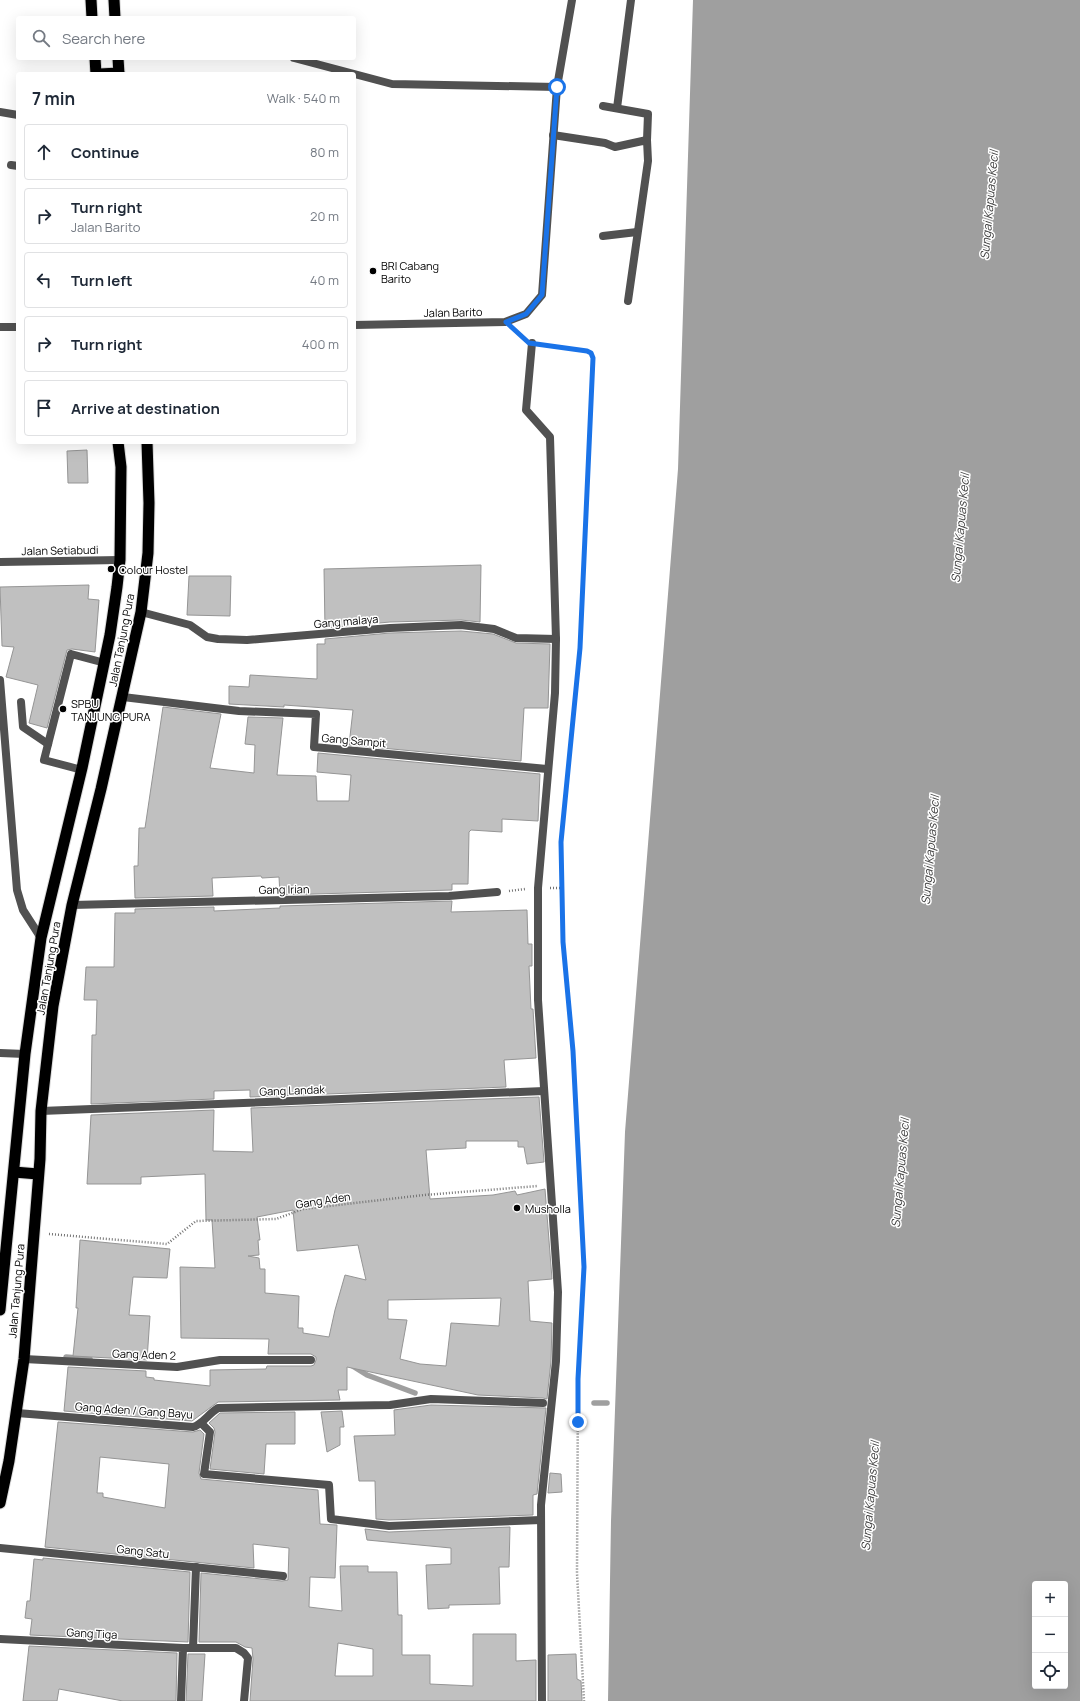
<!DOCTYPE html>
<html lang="en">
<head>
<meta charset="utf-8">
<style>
	:root { --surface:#fff; --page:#f6f6f7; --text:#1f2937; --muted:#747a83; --line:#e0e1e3 }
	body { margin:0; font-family:Manrope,sans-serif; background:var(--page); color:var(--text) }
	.controls { position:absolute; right:12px; bottom:12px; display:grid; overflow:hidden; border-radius:4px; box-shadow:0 4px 16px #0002 }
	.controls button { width:36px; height:36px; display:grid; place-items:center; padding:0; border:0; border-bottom:1px solid var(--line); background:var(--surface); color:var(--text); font:20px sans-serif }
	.stop { position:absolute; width:12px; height:12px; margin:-9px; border:3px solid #1a73e8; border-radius:50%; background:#fff }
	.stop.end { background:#1a73e8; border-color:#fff; box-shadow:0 1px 4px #0008 }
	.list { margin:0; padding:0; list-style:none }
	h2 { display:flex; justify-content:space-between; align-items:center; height:52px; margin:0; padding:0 16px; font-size:17px }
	h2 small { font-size:13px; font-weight:400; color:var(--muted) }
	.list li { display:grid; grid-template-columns:26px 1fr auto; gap:12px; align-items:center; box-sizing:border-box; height:56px; margin:0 8px 8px; padding:0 8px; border:1px solid var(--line); border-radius:4px }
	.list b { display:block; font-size:15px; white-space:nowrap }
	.list p { margin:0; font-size:13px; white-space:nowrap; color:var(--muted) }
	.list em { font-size:13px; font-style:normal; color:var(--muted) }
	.icon { flex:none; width:22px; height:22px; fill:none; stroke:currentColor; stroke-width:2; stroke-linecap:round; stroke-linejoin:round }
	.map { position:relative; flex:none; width:1080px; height:1701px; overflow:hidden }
	.search { position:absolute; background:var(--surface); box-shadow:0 4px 16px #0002; left:16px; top:16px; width:340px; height:44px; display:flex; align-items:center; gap:10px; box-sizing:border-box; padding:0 14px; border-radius:4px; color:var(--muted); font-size:15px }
	.panel { position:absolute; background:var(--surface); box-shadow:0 4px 16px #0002; left:16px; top:72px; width:340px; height:372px; border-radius:4px }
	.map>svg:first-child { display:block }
	.water { fill:#9f9f9f; fill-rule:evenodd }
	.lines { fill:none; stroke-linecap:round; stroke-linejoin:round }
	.stream { stroke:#9f9f9f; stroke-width:5.5 }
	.building { fill:#c0c0c0; stroke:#959595; fill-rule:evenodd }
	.trunk-casing { stroke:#dbdbdb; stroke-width:13 }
	.path { stroke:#737373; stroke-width:2.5; stroke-dasharray:1 2; stroke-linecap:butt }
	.service { stroke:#515151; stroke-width:8 }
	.minor { stroke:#515151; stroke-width:8 }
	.trunk { stroke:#000; stroke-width:11 }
	.route { stroke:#1a73e8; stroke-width:5 }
	.poi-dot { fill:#000; stroke:#fff; stroke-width:1.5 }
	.labels { text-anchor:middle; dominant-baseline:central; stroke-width:3; stroke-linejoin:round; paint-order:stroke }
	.poi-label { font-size:11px; fill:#000; stroke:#fff; text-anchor:start }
	.street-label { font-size:11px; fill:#000; stroke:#fff }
	.water-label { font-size:12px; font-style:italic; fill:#404040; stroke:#fff }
</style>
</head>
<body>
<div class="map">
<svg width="1080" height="1701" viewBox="0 0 1080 1701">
	<rect width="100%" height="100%" fill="#fff"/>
	<path class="water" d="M 693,0 L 1080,0 L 1080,1701 L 608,1701 L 611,1521 L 625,1132 L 678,469 ZM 1035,1584 L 1065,1584 L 1065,1686 L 1035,1686 Z"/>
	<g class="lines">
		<g class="stream">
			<path d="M 66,1357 L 90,1359"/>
			<path d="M 351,1365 L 367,1375 L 415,1393"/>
			<path d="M 594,1403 L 607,1403"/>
		</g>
	</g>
	<g class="building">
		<path d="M 87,450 L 88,483 L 68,483 L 67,451 Z"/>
		<path d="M 481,565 L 480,622 L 461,620 L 390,622 L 325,628 L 324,569 Z"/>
		<path d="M 189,576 L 231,576 L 230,616 L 187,615 Z"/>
		<path d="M 89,585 L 88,599 L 99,600 L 95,652 L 72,649 L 67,650 L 47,728 L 29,723 L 38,685 L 6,677 L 14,647 L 2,646 L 0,587 Z"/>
		<path d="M 461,631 L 493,634 L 516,643 L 550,644 L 548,708 L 524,708 L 521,761 L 349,745 L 353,710 L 284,705 L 284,707 L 229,704 L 229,686 L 249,687 L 250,675 L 317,679 L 317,644 L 325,644 L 325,639 L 390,633 Z"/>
		<path d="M 163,707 L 221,714 L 210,768 L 254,773 L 255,745 L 245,744 L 248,717 L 283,718 L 277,775 L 316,776 L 317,801 L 349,801 L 351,775 L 317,772 L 318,753 L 540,774 L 538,821 L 502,819 L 502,832 L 471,830 L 469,832 L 468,884 L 452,884 L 452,890 L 280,895 L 279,877 L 262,878 L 261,876 L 212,878 L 213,896 L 135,898 L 134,866 L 138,866 L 139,828 L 145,828 Z"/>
		<path d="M 452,901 L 451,912 L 527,910 L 528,944 L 532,944 L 532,966 L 529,966 L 531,1009 L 533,1009 L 536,1058 L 504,1060 L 506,1087 L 250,1097 L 250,1090 L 214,1091 L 214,1099 L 91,1104 L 92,1035 L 96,1035 L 97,1000 L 84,1000 L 86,967 L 114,967 L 115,913 L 135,913 L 135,909 L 214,907 L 214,911 L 280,908 L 280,906 Z"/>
		<path d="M 539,1097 L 544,1162 L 527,1164 L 524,1147 L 518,1147 L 518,1141 L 466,1141 L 466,1148 L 426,1150 L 430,1199 L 493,1195 L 515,1191 L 517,1195 L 545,1189 L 552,1279 L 528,1281 L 530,1321 L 552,1323 L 551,1361 L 547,1399 L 543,1398 L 478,1395 L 347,1367 L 347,1390 L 338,1390 L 340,1400 L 218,1402 L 192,1421 L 64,1411 L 68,1367 L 146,1371 L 146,1377 L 154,1378 L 154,1380 L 210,1386 L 210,1370 L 266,1369 L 267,1366 L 311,1366 L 314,1365 L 316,1360 L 316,1357 L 311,1354 L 268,1354 L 269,1339 L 181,1338 L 180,1267 L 215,1268 L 212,1220 L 206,1220 L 205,1174 L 141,1177 L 141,1184 L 87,1184 L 91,1115 L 214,1110 L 213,1151 L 253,1152 L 251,1108 ZM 293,1210 L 297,1251 L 358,1245 L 366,1280 L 345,1275 L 335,1310 L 329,1337 L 303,1333 L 303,1328 L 298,1328 L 299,1296 L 265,1293 L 265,1269 L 260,1269 L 259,1258 L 248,1256 L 259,1255 L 258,1240 L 260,1240 L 257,1217 ZM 501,1298 L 499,1326 L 451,1323 L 446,1366 L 420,1364 L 400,1359 L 407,1320 L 388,1319 L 388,1300 Z"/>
		<path d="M 80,1240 L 170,1249 L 167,1278 L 133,1277 L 129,1315 L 150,1316 L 147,1360 L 73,1356 L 78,1308 L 76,1308 Z"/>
		<path d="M 431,1405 L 546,1408 L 537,1494 L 533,1495 L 533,1515 L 389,1520 L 376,1519 L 375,1481 L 359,1481 L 354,1436 L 395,1435 L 394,1410 Z"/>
		<path d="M 342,1411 L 344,1427 L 340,1427 L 340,1445 L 327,1452 L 321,1412 Z"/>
		<path d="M 295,1412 L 295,1444 L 266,1444 L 264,1474 L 210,1469 L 215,1432 L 214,1428 L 209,1423 L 220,1413 Z"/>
		<path d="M 58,1422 L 193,1432 L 200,1430 L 204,1434 L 199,1473 L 201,1479 L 318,1490 L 320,1524 L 337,1525 L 335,1578 L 310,1577 L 309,1607 L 342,1611 L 340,1566 L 368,1566 L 368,1572 L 397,1572 L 398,1615 L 402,1615 L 402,1655 L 430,1655 L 430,1684 L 473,1686 L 473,1634 L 516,1634 L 516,1661 L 536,1660 L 536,1701 L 250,1701 L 253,1659 L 252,1648 L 245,1647 L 236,1642 L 199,1642 L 201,1573 L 282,1581 L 288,1580 L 289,1548 L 253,1544 L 254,1568 L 45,1547 ZM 100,1457 L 169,1464 L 165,1508 L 103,1497 L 103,1493 L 97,1493 ZM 338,1643 L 373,1649 L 373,1676 L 335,1676 Z"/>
		<path d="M 550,1473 L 561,1474 L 562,1492 L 548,1493 Z"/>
		<path d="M 510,1527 L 509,1567 L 499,1567 L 500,1604 L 449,1605 L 449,1608 L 428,1609 L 426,1565 L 451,1564 L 451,1548 L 367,1540 L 365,1529 L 389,1532 Z"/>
		<path d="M 43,1558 L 190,1572 L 188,1642 L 30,1635 L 32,1619 L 25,1618 L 27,1601 L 30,1601 L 34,1559 L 43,1560 Z"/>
		<path d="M 29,1646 L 177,1653 L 176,1701 L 123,1701 L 59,1689 L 57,1701 L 23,1701 Z"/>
		<path d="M 188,1654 L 205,1654 L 202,1701 L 186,1701 Z"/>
		<path d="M 576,1654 L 577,1679 L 581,1681 L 582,1701 L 548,1701 L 548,1655 Z"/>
	</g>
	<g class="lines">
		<g class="trunk-casing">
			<g id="trunk">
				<path d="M 91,0 L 92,18"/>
				<path d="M 114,0 L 115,18"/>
				<path d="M 95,58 L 96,74"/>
				<path d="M 118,58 L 119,74"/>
				<path d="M 100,74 L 119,73"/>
				<path d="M 14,1172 L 38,1174"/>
				<path d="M 0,1310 L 25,1054 L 41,938 L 82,768 L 110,635 L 117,587 L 120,560 L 121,467 L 118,442"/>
				<path d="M 0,1503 L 9,1461 L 24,1359 L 40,1159 L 41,1111 L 53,1006 L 72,905 L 101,789 L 141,612 L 148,553 L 149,503 L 147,442"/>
			</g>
		</g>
		<g class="path">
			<path d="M 544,345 L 587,351 L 591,353 L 593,358 L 580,649 L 561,842 L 563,942 L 573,1051 L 584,1267 L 578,1379 L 577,1573 L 584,1701"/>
			<path d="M 550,888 L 562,888"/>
			<path d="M 509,891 L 525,889"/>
			<path d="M 49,1234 L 167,1244 L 196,1221 L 276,1219 L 303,1209 L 424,1195 L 538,1186"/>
		</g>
		<g class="service">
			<path d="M 603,106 L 648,114 L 647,140"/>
			<path d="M 617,108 L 631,0"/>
			<path d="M 553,135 L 605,143 L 615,147 L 647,140 L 648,161 L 628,301"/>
			<path d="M 11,165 L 18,166"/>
			<path d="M 603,236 L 637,232"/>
			<path d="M 21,702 L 23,727 L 48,744"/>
			<path d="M 82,770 L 44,760 L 71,654 L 105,663"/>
		</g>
		<g class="minor">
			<path d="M 294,58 L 392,84 L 557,87"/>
			<path d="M 0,112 L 18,115"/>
			<path d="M 354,325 L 505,322 L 526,314 L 542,295 L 557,87 L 572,0"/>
			<path d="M 0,327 L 18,327"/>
			<path d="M 532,343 L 526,410 L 550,437 L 556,639 L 555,693 L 538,888 L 538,1000 L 558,1292 L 556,1361 L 541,1505 L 542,1701"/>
			<path d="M 0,562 L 120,560"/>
			<path d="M 141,612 L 190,625 L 207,637 L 218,639 L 247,640 L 390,628 L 461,625 L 494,629 L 516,638 L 556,639"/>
			<path d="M 0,680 L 17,890 L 23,910 L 41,938"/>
			<path d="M 123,697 L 239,711 L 316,714 L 314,747 L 547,769"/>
			<path d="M 72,905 L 449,896 L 497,892"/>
			<path d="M 0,1053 L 25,1054"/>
			<path d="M 41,1111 L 544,1091"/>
			<path d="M 24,1359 L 177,1367 L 220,1360 L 311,1360"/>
			<path d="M 17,1413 L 193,1427 C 203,1424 208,1414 218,1408 L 390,1405 L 431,1399 L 543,1403"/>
			<path d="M 201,1423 L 210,1432 L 204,1474 L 329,1485 L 331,1519 L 389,1526 L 541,1520"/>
			<path d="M 0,1548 L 283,1576"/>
			<path d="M 0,1639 L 183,1648 L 181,1701"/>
			<path d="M 183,1648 L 236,1648 L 244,1653 L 248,1658 L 244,1701"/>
			<path d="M 193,1648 L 196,1567"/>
		</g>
		<use href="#trunk" class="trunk"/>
	</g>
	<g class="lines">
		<path class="route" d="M 557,87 L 542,295 L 526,314 L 506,322 L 529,343 L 587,351 L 591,353 L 593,358 L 580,648 L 561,842 L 563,942 L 573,1051 L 584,1267 L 578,1379 L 578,1422"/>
	</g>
	<g class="poi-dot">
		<circle cx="373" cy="271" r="4"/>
		<circle cx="111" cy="569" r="4"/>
		<circle cx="63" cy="709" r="4"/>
		<circle cx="517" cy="1208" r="4"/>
	</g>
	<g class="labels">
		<g class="poi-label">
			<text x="381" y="265">BRI Cabang<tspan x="381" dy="13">Barito</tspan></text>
			<text x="119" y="569">Colour Hostel</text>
			<text x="71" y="703">SPBU<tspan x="71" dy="13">TANJUNG PURA</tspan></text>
			<text x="525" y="1208">Musholla</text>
		</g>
		<g class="street-label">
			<text transform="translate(453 312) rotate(-1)">Jalan Barito</text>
			<text transform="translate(60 550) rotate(-1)">Jalan Setiabudi</text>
			<text transform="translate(346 621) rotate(-5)">Gang malaya</text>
			<text transform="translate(121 640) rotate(-79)">Jalan Tanjung Pura</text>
			<text transform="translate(354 740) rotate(5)">Gang Sampit</text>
			<text transform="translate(284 889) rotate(-1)">Gang Irian</text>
			<text transform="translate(48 968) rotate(-80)">Jalan Tanjung Pura</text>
			<text transform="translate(292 1090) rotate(-2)">Gang Landak</text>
			<text transform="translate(323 1200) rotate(-9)">Gang Aden</text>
			<text transform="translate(16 1291) rotate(-85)">Jalan Tanjung Pura</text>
			<text transform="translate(144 1354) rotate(2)">Gang Aden 2</text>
			<text transform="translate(134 1410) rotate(4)">Gang Aden / Gang Bayu</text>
			<text transform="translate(143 1551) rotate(6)">Gang Satu</text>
			<text transform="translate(92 1633) rotate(3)">Gang Tiga</text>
		</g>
		<g class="water-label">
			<text transform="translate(989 205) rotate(-85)">Sungai Kapuas Kecil</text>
			<text transform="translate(960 528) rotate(-85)">Sungai Kapuas Kecil</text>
			<text transform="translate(930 850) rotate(-85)">Sungai Kapuas Kecil</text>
			<text transform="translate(900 1173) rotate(-85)">Sungai Kapuas Kecil</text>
			<text transform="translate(870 1496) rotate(-85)">Sungai Kapuas Kecil</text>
		</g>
	</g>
</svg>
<div class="controls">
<button>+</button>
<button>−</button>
<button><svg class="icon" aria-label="locate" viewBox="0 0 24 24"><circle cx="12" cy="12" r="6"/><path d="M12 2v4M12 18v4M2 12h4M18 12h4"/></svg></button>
</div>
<div class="stop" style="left:557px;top:87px"></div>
<div class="stop end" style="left:578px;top:1422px"></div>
<div class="search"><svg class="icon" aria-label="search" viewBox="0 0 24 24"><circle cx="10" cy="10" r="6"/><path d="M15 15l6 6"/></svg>Search here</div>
<section class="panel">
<h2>7 min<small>Walk · 540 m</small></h2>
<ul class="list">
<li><svg class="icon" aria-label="ahead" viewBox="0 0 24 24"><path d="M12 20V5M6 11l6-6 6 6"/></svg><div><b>Continue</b></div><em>80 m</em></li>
<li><svg class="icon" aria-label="right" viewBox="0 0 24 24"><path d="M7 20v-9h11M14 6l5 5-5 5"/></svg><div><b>Turn right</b><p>Jalan Barito</p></div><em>20 m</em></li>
<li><svg class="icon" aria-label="left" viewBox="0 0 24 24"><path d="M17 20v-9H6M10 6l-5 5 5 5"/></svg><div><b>Turn left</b></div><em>40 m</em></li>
<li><svg class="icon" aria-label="right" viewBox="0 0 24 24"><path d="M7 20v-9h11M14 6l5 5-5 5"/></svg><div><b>Turn right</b></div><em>400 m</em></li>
<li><svg class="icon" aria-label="arrive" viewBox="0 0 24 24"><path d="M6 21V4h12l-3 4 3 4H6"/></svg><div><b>Arrive at destination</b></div></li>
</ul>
</section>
</div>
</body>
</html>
